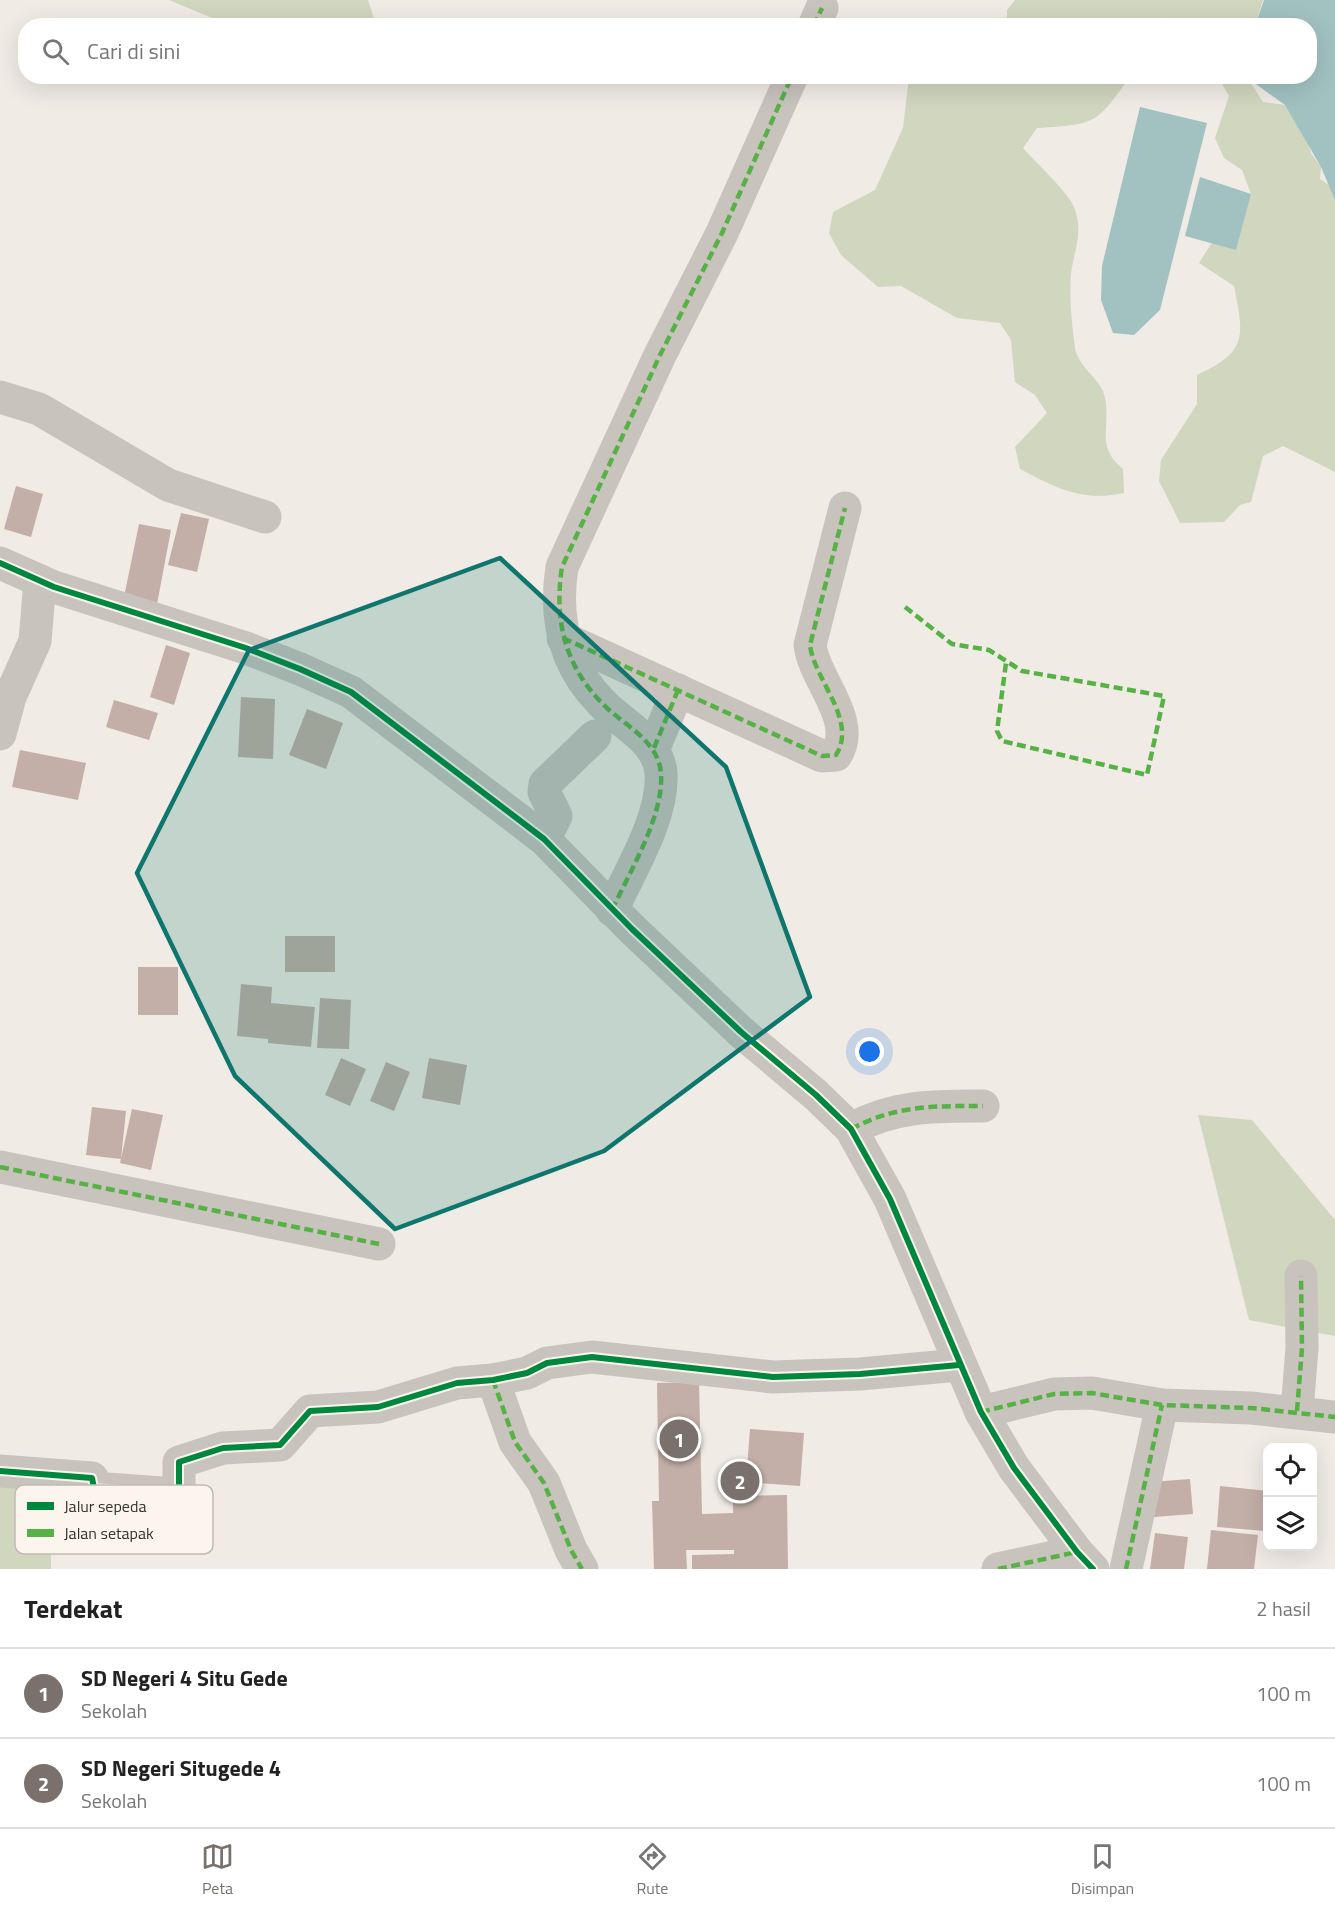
<!DOCTYPE html>
<html lang="id">
<head>
<meta charset="utf-8">
<style>
	:root { --surface:#fff; --page:#f2f2f2; --text:#222; --muted:#767676; --line:#e0e0e0; --accent:#7a716c }
	body { margin:0; font-family:"Titillium Web",sans-serif; background:var(--page); color:var(--text) }
	.controls { position:absolute; right:18px; bottom:18px; display:grid; overflow:hidden; border-radius:12px; box-shadow:0 6px 24px #0002 }
	.controls button { width:54px; height:54px; display:grid; place-items:center; padding:0; border:0; border-bottom:2px solid var(--line); background:var(--surface); color:var(--text); font:30px sans-serif }
	.you { position:absolute; left:870px; top:1052px; width:21px; height:21px; margin:-15px; border:4px solid #fff; border-radius:50%; background:#1a73e8; box-shadow:0 0 0 9px #1a73e833 }
	.badge { display:grid; place-items:center; width:39px; height:39px; border-radius:50%; background:var(--accent); color:#fff; font-size:20px; font-weight:700 }
	.pin { position:absolute; translate:-50% -50%; border:3px solid #fff; box-shadow:0 2px 6px #0006 }
	.list { margin:0; padding:0; list-style:none }
	h2 { display:flex; justify-content:space-between; align-items:center; height:78px; margin:0; padding:0 24px; font-size:26px }
	h2 small { font-size:20px; font-weight:400; color:var(--muted) }
	.list li { display:grid; grid-template-columns:39px 1fr auto; gap:18px; align-items:center; box-sizing:border-box; height:90px; padding:0 24px; border-top:2px solid var(--line) }
	.list b { display:block; font-size:22px; white-space:nowrap }
	.list p { margin:0; font-size:20px; white-space:nowrap; color:var(--muted) }
	.list em { font-size:20px; font-style:normal; color:var(--muted) }
	.icon { flex:none; width:33px; height:33px; fill:none; stroke:currentColor; stroke-width:2; stroke-linecap:round; stroke-linejoin:round }
	.map { position:relative; flex:none; width:1335px; height:1569px; overflow:hidden }
	.search { position:absolute; background:var(--surface); box-shadow:0 6px 24px #0002; left:18px; right:18px; top:18px; height:66px; display:flex; align-items:center; gap:15px; box-sizing:border-box; padding:0 21px; border-radius:24px; color:var(--muted); font-size:22px }
	.sheet { height:258px; background:var(--surface) }
	nav { display:flex; justify-content:space-around; align-items:center; box-sizing:border-box; height:84px; border-top:2px solid var(--line); background:var(--surface); font-size:16px; color:var(--muted) }
	nav a { display:grid; justify-items:center; gap:3px }
	nav .on { color:var(--accent) }
	.map>svg:first-child { display:block }
	.green { fill:#d1d6bf }
	.water { fill:#a1c2c1 }
	.building { fill:#c3afa7 }
	.lines { fill:none; stroke-linecap:round; stroke-linejoin:round }
	.minor { stroke:#c9c3be; stroke-width:33 }
	.quiet { stroke:#57b246; stroke-width:4.5; stroke-dasharray:9 4.5; stroke-linecap:butt }
	.cycleway-casing { stroke:#fbf5ee; stroke-width:10 }
	.cycleway { stroke:#00873e; stroke-width:6 }
	.marked { fill:#0f766e; fill-opacity:0.2; stroke:#0f766e; stroke-width:4.5; stroke-linejoin:round }
	.key { fill:#fbf5ee; stroke:#c1bab4; stroke-width:1.5 }
	.key-label { font-size:16px; fill:#3b302b }
</style>
</head>
<body>
<div class="map">
<svg width="1335" height="1569" viewBox="0 0 1335 1569">
	<rect width="100%" height="100%" fill="#f0ebe5"/>
	<g class="green">
		<path d="M 169,0 L 368,0 L 376,25 L 287,26 L 282,23 L 217,20 Z"/>
		<path d="M 1015,0 L 1263,0 L 1258,16 L 1263,26 L 1167,25 L 1167,17 L 1158,25 L 1007,25 L 1007,10 Z"/>
		<path d="M 909,77 L 1130,77 C 1095,125 1097,124 1037,128 L 1023,148 C 1035,162 1068,192 1074,207 C 1084,233 1074,249 1071,274 C 1069,296 1072,326 1075,348 C 1079,369 1102,379 1105,398 C 1111,428 1095,446 1123,469 L 1124,493 C 1082,502 1056,488 1020,469 L 1015,447 L 1047,413 L 1035,395 L 1015,382 L 1011,340 L 1000,323 L 957,318 L 901,286 L 878,287 L 841,255 L 829,233 L 833,212 L 875,190 L 903,128 Z"/>
		<path d="M 1218,77 L 1251,77 L 1250,82 L 1263,102 L 1285,105 L 1305,130 L 1311,153 L 1321,167 L 1320,179 L 1335,189 L 1335,472 L 1283,446 L 1263,456 L 1251,502 L 1240,505 L 1224,522 L 1180,523 L 1159,481 L 1161,460 L 1197,404 L 1197,375 C 1248,352 1244,336 1234,286 L 1199,263 L 1211,244 L 1233,235 L 1251,194 L 1242,170 L 1224,158 L 1215,138 L 1229,96 Z"/>
		<path d="M 1198,1115 L 1252,1120 L 1335,1220 L 1335,1336 L 1249,1320 Z"/>
		<path d="M 0,1466 L 16,1472 L 51,1548 L 51,1569 L 0,1569 Z"/>
	</g>
	<g class="water">
		<path d="M 1264,0 L 1335,0 L 1335,200 L 1321,167 L 1285,105 L 1246,77 L 1310,76 L 1310,26 L 1263,25 L 1258,17 Z"/>
		<path d="M 1140,107 L 1207,123 L 1160,310 L 1134,335 L 1113,333 L 1101,300 L 1102,266 Z"/>
		<path d="M 1200,177 L 1251,194 L 1236,250 L 1185,236 Z"/>
	</g>
	<g class="building">
		<path d="M 16,486 L 43,494 L 31,537 L 4,529 Z"/>
		<path d="M 181,513 L 209,519 L 197,572 L 168,565 Z"/>
		<path d="M 139,524 L 171,530 L 157,604 L 124,597 Z"/>
		<path d="M 166,645 L 190,653 L 174,705 L 150,697 Z"/>
		<path d="M 241,697 L 275,699 L 273,759 L 238,757 Z"/>
		<path d="M 114,700 L 158,713 L 149,740 L 106,727 Z"/>
		<path d="M 307,709 L 343,723 L 326,769 L 289,755 Z"/>
		<path d="M 20,750 L 86,763 L 78,800 L 12,787 Z"/>
		<rect x="285" y="936" width="50" height="36"/>
		<rect x="138" y="967" width="40" height="48"/>
		<path d="M 241,984 L 272,987 L 271,1003 L 315,1007 L 311,1047 L 268,1043 L 268,1039 L 237,1036 Z"/>
		<path d="M 320,998 L 351,1000 L 349,1049 L 317,1048 Z"/>
		<path d="M 341,1058 L 366,1069 L 350,1106 L 325,1095 Z"/>
		<path d="M 429,1058 L 467,1065 L 460,1105 L 422,1098 Z"/>
		<path d="M 386,1062 L 410,1072 L 394,1111 L 370,1101 Z"/>
		<path d="M 92,1107 L 126,1111 L 121,1159 L 86,1155 Z"/>
		<path d="M 132,1109 L 163,1115 L 151,1170 L 120,1163 Z"/>
		<path d="M 699,1382 L 702,1514 L 733,1513 L 733,1496 L 787,1495 L 788,1569 L 692,1569 L 692,1555 L 734,1554 L 734,1550 L 686,1550 L 687,1569 L 654,1569 L 652,1501 L 659,1501 L 657,1383 Z"/>
		<path d="M 750,1429 L 804,1433 L 800,1486 L 746,1482 Z"/>
		<path d="M 1190,1479 L 1193,1514 L 1154,1517 L 1151,1482 Z"/>
		<path d="M 1220,1486 L 1268,1491 L 1265,1531 L 1217,1527 Z"/>
		<path d="M 1211,1530 L 1258,1535 L 1254,1569 L 1207,1569 Z"/>
		<path d="M 1155,1533 L 1188,1537 L 1184,1569 L 1150,1569 Z"/>
	</g>
	<g class="lines">
		<g class="minor">
			<path d="M 814,26 L 822,8"/>
			<path d="M 0,397 L 39,409 L 168,485 L 265,517"/>
			<path d="M 0,563 L 54,587 L 246,648 L 300,669 L 351,692 L 544,839 L 632,929 L 741,1032 L 816,1095 L 851,1129 L 890,1199 L 981,1412 L 1014,1468 L 1077,1552 L 1093,1569"/>
			<path d="M 563,638 L 822,756 L 836,755 C 858,720 814,680 810,645 L 845,508"/>
			<path d="M 0,734 L 10,697 L 35,641 L 40,581"/>
			<path d="M 654,748 L 678,690"/>
			<path d="M 544,839 L 556,816 L 544,792 L 545,784 L 595,736"/>
			<path d="M 612,910 C 630,871 664,816 661,773 C 658,739 622,725 601,702 C 564,664 554,618 562,567 L 660,355 L 722,233 L 792,76"/>
			<path d="M 851,1129 C 896,1105 934,1106 983,1106"/>
			<path d="M 0,1167 L 379,1244"/>
			<path d="M 493,1380 L 515,1442 L 544,1483 L 571,1550 L 582,1569"/>
			<path d="M 1297,1411 L 1302,1348 L 1301,1276"/>
			<path d="M 981,1412 L 1054,1394 L 1092,1393 L 1162,1405 L 1251,1408 L 1335,1417"/>
			<path d="M 0,1471 L 92,1478 L 94,1488 L 175,1494 L 179,1489 L 179,1462 L 223,1448 L 280,1445 L 310,1411 L 378,1407 L 457,1383 L 493,1380 L 527,1373 L 547,1363 L 592,1357 L 773,1377 L 860,1374 L 959,1365"/>
			<path d="M 998,1569 L 1077,1552"/>
			<path d="M 1126,1569 L 1162,1405"/>
		</g>
		<g class="quiet">
			<path d="M 814,26 L 822,8"/>
			<path d="M 905,607 L 952,644 L 989,650 L 1022,671 L 1164,696 L 1147,775 L 1002,741 L 997,731 L 1006,663"/>
			<path d="M 563,638 L 822,756 L 836,755 C 858,720 814,680 810,645 L 845,508"/>
			<path d="M 654,748 L 678,690"/>
			<path d="M 612,910 C 630,871 664,816 661,773 C 658,739 622,725 601,702 C 564,664 554,618 562,567 L 660,355 L 722,233 L 792,76"/>
			<path d="M 851,1129 C 896,1105 934,1106 983,1106"/>
			<path d="M 0,1167 L 379,1244"/>
			<path d="M 493,1380 L 515,1442 L 544,1483 L 571,1550 L 582,1569"/>
			<path d="M 1297,1411 L 1302,1348 L 1301,1276"/>
			<path d="M 981,1412 L 1054,1394 L 1092,1393 L 1162,1405 L 1251,1408 L 1335,1417"/>
			<path d="M 998,1569 L 1077,1552"/>
			<path d="M 1126,1569 L 1162,1405"/>
		</g>
		<g class="cycleway-casing">
			<g id="cycleway">
				<path d="M 0,563 L 54,587 L 246,648 L 300,669 L 351,692 L 544,839 L 632,929 L 741,1032 L 816,1095 L 851,1129 L 890,1199 L 981,1412 L 1014,1468 L 1077,1552 L 1093,1569"/>
				<path d="M 0,1471 L 92,1478 L 94,1488 L 175,1494 L 179,1489 L 179,1462 L 223,1448 L 280,1445 L 310,1411 L 378,1407 L 457,1383 L 493,1380 L 527,1373 L 547,1363 L 592,1357 L 773,1377 L 860,1374 L 959,1365"/>
			</g>
		</g>
		<use href="#cycleway" class="cycleway"/>
	</g>
	<path class="marked" d="M 500,558 L 726,767 L 810,997 L 604,1151 L 395,1229 L 235,1076 L 137,873 L 249,650 Z"/>
	<rect x="15" y="1485" width="198" height="69" rx="9" class="key"/>
	<rect x="27" y="1502" width="27" height="8" fill="#00873e"/>
	<rect x="27" y="1529" width="27" height="8" fill="#57b246"/>
	<g class="key-label">
		<text x="64" y="1512">Jalur sepeda</text>
		<text x="64" y="1539">Jalan setapak</text>
	</g>
</svg>
<div class="controls">
<button><svg class="icon" aria-label="locate" viewBox="0 0 24 24"><circle cx="12" cy="12" r="6"/><path d="M12 2v4M12 18v4M2 12h4M18 12h4"/></svg></button>
<button><svg class="icon" aria-label="layers" viewBox="0 0 24 24"><path d="M12 4l9 5-9 5-9-5zM3 14l9 5 9-5"/></svg></button>
</div>
<div class="you"></div>
<div class="pin badge" style="left:679px;top:1439px">1</div>
<div class="pin badge" style="left:740px;top:1481px">2</div>
<div class="search"><svg class="icon" aria-label="search" viewBox="0 0 24 24"><circle cx="10" cy="10" r="6"/><path d="M15 15l6 6"/></svg>Cari di sini</div>
</div>
<section class="sheet">
<h2>Terdekat<small>2 hasil</small></h2>
<ul class="list">
<li><span class="badge">1</span><div><b>SD Negeri 4 Situ Gede</b><p>Sekolah</p></div><em>100 m</em></li>
<li><span class="badge">2</span><div><b>SD Negeri Situgede 4</b><p>Sekolah</p></div><em>100 m</em></li>
</ul>
</section>
<nav>
<a class="on"><svg class="icon" aria-label="map" viewBox="0 0 24 24"><path d="M3 6l6-2 6 2 6-2v14l-6 2-6-2-6 2zM9 4v14M15 6v14"/></svg>Peta</a>
<a><svg class="icon" aria-label="directions" viewBox="0 0 24 24"><path d="M12 3l9 9-9 9-9-9zM9 14v-3h6M13 9l2 2-2 2"/></svg>Rute</a>
<a><svg class="icon" aria-label="saved" viewBox="0 0 24 24"><path d="M7 4h10v16l-5-4-5 4z"/></svg>Disimpan</a>
</nav>
</body>
</html>
